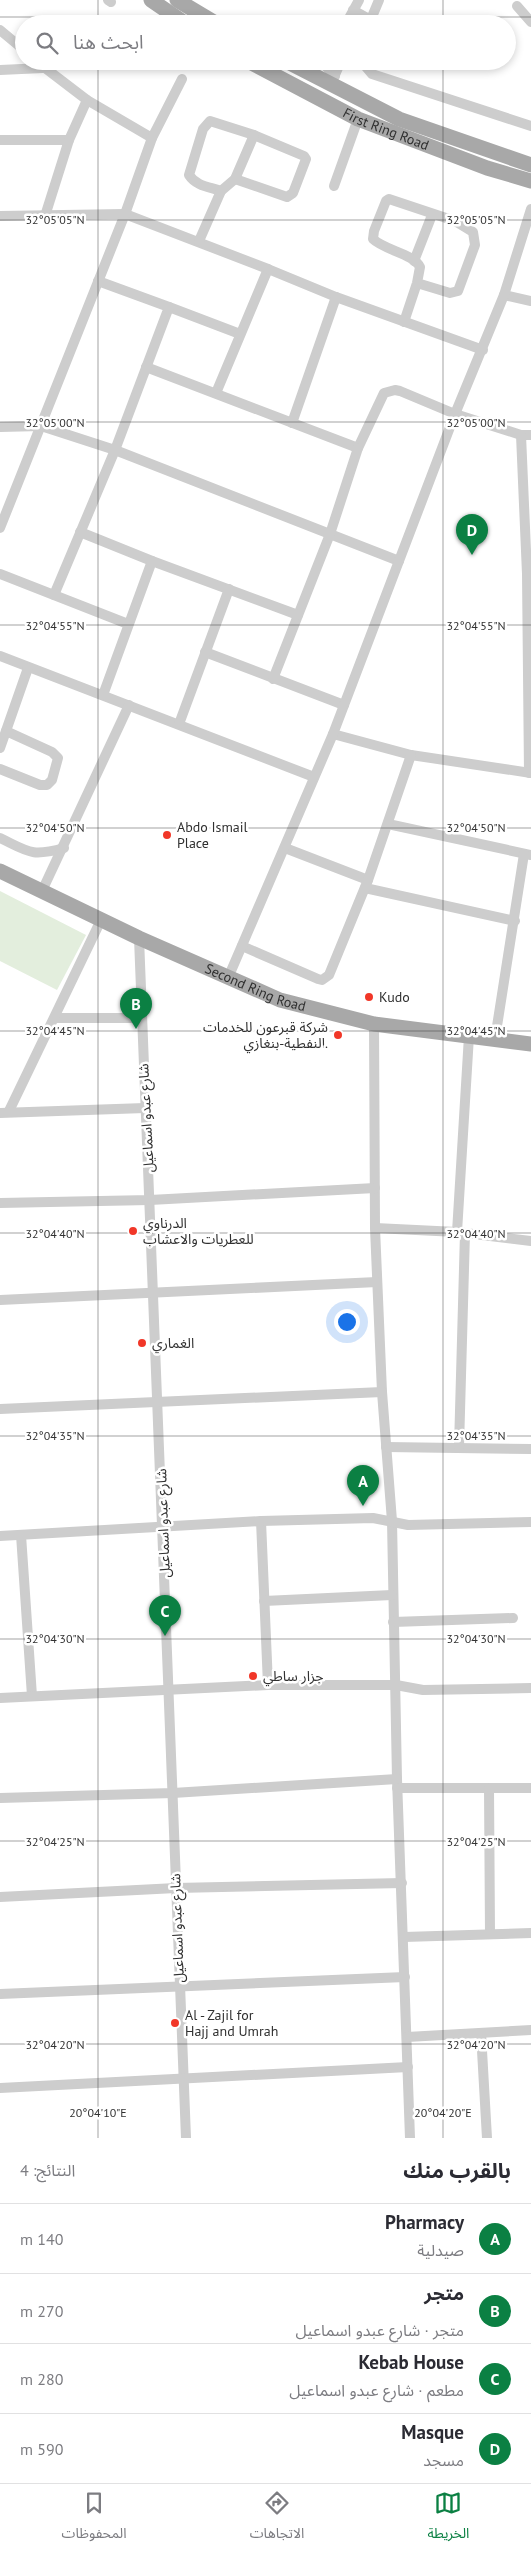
<!DOCTYPE html>
<html lang="ar">
<head>
<meta charset="utf-8">
<style>
	:root { --surface:#fff; --page:#f2f2f3; --text:#2b2b33; --muted:#7c7c81; --line:#e1e1e2; --accent:#0b8043 }
	body { margin:0; font-family:"PT Sans","Noto Sans Arabic",sans-serif; background:var(--page); color:var(--text); direction:rtl }
	.you { position:absolute; left:346px; top:1321px; width:18px; height:18px; margin:-12px; border:4px solid #fff; border-radius:50%; background:#1a73e8; box-shadow:0 0 0 8px #1a73e833 }
	.badge { display:grid; place-items:center; width:32px; height:32px; border-radius:50%; background:var(--accent); color:#fff; font-size:16px; font-weight:700 }
	.pin { position:absolute; translate:-50% -41px; filter:drop-shadow(0 1px 2px #0008) }
	.pin::after { content:''; position:absolute; top:26px; width:18px; height:15px; background:inherit; clip-path:polygon(0 0,100% 0,50% 100%) }
	.list { margin:0; padding:0; list-style:none }
	h2 { display:flex; justify-content:space-between; align-items:center; height:65px; margin:0; padding:0 20px; font-size:21px }
	h2 small { font-size:16px; font-weight:400; color:var(--muted) }
	.list li { display:grid; grid-template-columns:32px 1fr auto; gap:15px; align-items:center; box-sizing:border-box; height:70px; padding:0 20px; border-top:1px solid var(--line) }
	.list b { display:block; font-size:19px; white-space:nowrap }
	.list p { margin:0; font-size:16px; white-space:nowrap; color:var(--muted) }
	.list em { font-size:16px; font-style:normal; color:var(--muted) }
	.icon { flex:none; width:28px; height:28px; fill:none; stroke:currentColor; stroke-width:2; stroke-linecap:round; stroke-linejoin:round }
	.map { position:relative; flex:none; width:531px; height:2138px; overflow:hidden; direction:ltr }
	.search { position:absolute; background:var(--surface); box-shadow:0 2px 8px #0003; left:15px; right:15px; top:15px; height:55px; display:flex; align-items:center; gap:12px; box-sizing:border-box; padding:0 18px; border-radius:28px; color:var(--muted); font-size:19px }
	.sheet { height:345px; background:var(--surface) }
	nav { display:flex; justify-content:space-around; align-items:center; box-sizing:border-box; height:70px; border-top:1px solid var(--line); background:var(--surface); font-size:14px; color:var(--muted) }
	nav a { display:grid; justify-items:center; gap:2px }
	nav .on { color:var(--accent) }
	.map>svg:first-child { display:block }
	.green { fill:#e3eedd }
	.lines { fill:none; stroke-linecap:round; stroke-linejoin:round }
	.minor { stroke:#cdcdcd; stroke-width:10 }
	.primary { stroke:#a8a8a8; stroke-width:15 }
	.ticks { fill:none; stroke:#303030; stroke-width:1; stroke-opacity:0.45 }
	.poi-dot { fill:#f13728; stroke:#fff; stroke-width:2 }
	.labels { text-anchor:middle; dominant-baseline:central; stroke-width:5; stroke-linejoin:round; paint-order:stroke }
	.street-label { font-size:14px; fill:#303030; stroke:#fff }
	.poi-label { font-size:14px; fill:#303030; stroke:#fff; text-anchor:start }
	.ticks-label { font-size:12px; text-anchor:middle; fill:#303030; stroke:#fff; stroke-width:5; stroke-linejoin:round; paint-order:stroke }
</style>
</head>
<body>
<div class="map">
<svg width="531" height="2138" viewBox="0 0 531 2138">
	<rect width="100%" height="100%" fill="#fff"/>
	<path class="green" d="M 0,891 L 86,935 L 57,990 L 0,961 Z"/>
	<g class="lines">
		<g class="minor">
			<path d="M 108,0 L 111,2"/>
			<path d="M 517,6 L 531,22"/>
			<path d="M 353,10 L 371,20"/>
			<path d="M 343,24 L 347,22 L 359,0"/>
			<path d="M 369,24 L 379,0"/>
			<path d="M 0,30 L 24,50"/>
			<path d="M 36,61 L 87,100 L 152,138"/>
			<path d="M 321,61 L 335,76"/>
			<path d="M 361,61 L 372,74 L 531,126"/>
			<path d="M 0,70 L 43,68"/>
			<path d="M 331,84 L 341,61"/>
			<path d="M 0,140 L 69,140"/>
			<path d="M 334,186 L 358,119"/>
			<path d="M 221,191 C 210,187 196,186 189,175 L 203,129 L 210,121 L 254,135 L 304,156 L 306,159 L 293,193 L 287,197 L 235,179"/>
			<path d="M 0,216 L 125,214 L 268,269 L 216,393"/>
			<path d="M 45,216 L 69,140 L 87,100"/>
			<path d="M 199,241 L 221,191 L 235,179 L 254,135"/>
			<path d="M 414,261 L 432,215"/>
			<path d="M 268,269 L 336,297 L 483,350"/>
			<path d="M 504,295 L 531,301"/>
			<path d="M 169,307 L 240,334"/>
			<path d="M 404,322 L 417,283 L 420,267 C 414,254 384,250 373,239 L 374,231 L 386,201 L 389,199 L 455,221 L 473,232 L 475,245 L 458,291 L 450,293 L 417,283"/>
			<path d="M 146,367 L 358,448 L 384,393 L 395,390 L 400,391 L 455,414 L 521,435 L 531,435"/>
			<path d="M 292,423 L 336,297"/>
			<path d="M 0,427 L 41,426 L 115,450 L 399,561"/>
			<path d="M 521,435 L 527,574 L 529,773"/>
			<path d="M 0,528 L 125,214 L 152,138 L 182,79"/>
			<path d="M 80,532 L 152,561"/>
			<path d="M 0,574 L 128,624"/>
			<path d="M 54,595 L 115,450 L 169,307 L 98,281"/>
			<path d="M 205,652 L 344,705"/>
			<path d="M 0,656 L 314,777"/>
			<path d="M 273,679 L 330,534 L 358,448"/>
			<path d="M 103,695 L 152,561 L 298,615"/>
			<path d="M 179,724 L 229,589"/>
			<path d="M 333,734 L 411,755 L 531,773"/>
			<path d="M 0,748 L 28,668"/>
			<path d="M 0,769 L 40,785 L 47,785 L 52,780 L 58,758 L 52,752 L 6,731"/>
			<path d="M 388,824 L 531,855"/>
			<path d="M 0,838 C 29,852 31,857 64,848"/>
			<path d="M 285,848 L 368,880"/>
			<path d="M 365,888 L 515,921"/>
			<path d="M 42,891 L 129,705"/>
			<path d="M 139,938 L 186,2138"/>
			<path d="M 242,946 L 318,979 L 322,980 L 329,975 L 368,880 L 411,755"/>
			<path d="M 228,978 L 333,734 L 455,414 L 504,295 L 531,209"/>
			<path d="M 55,1018 L 141,1018"/>
			<path d="M 374,1024 L 375,1228 L 382,1392 L 392,1521 L 397,1779 L 410,2138"/>
			<path d="M 495,1039 L 524,854"/>
			<path d="M 9,1111 L 101,920"/>
			<path d="M 0,1113 L 145,1108"/>
			<path d="M 0,1203 L 150,1200 L 375,1188"/>
			<path d="M 375,1228 L 457,1232 L 531,1241"/>
			<path d="M 457,1232 L 469,1036"/>
			<path d="M 0,1300 L 377,1282"/>
			<path d="M 0,1409 L 382,1392"/>
			<path d="M 386,1447 L 531,1449"/>
			<path d="M 459,1447 L 465,1233"/>
			<path d="M 261,1521 L 268,1685"/>
			<path d="M 21,1535 L 32,1696"/>
			<path d="M 0,1536 L 261,1521 L 373,1518 L 408,1525 L 531,1522"/>
			<path d="M 264,1601 L 392,1595"/>
			<path d="M 393,1622 L 513,1618"/>
			<path d="M 0,1698 L 268,1685 L 396,1685 L 423,1690 L 531,1688"/>
			<path d="M 397,1788 L 531,1788"/>
			<path d="M 489,1788 L 490,1934"/>
			<path d="M 0,1798 L 173,1793 L 397,1779"/>
			<path d="M 0,1897 L 176,1888 L 402,1883"/>
			<path d="M 404,1937 L 531,1933"/>
			<path d="M 0,1994 L 405,1977"/>
			<path d="M 481,2033 L 487,2138"/>
			<path d="M 407,2037 L 531,2030"/>
			<path d="M 0,2088 L 408,2067"/>
		</g>
		<g class="primary">
			<path d="M 151,0 L 186,24"/>
			<path d="M 177,0 L 217,24"/>
			<path id="s1" d="M 248,61 L 358,119 L 487,168 L 531,181"/>
			<path d="M 286,61 L 399,119 L 531,165"/>
			<path id="s2" d="M 0,871 L 139,938 L 280,1000 L 374,1024 L 531,1044"/>
		</g>
	</g>
	<path class="ticks" d="M 98,0 L 98,24M 443,0 L 443,24M 0,17 L 531,17M 98,61 L 98,2138M 443,61 L 443,2138M 0,220 L 531,220M 0,422 L 531,422M 0,625 L 531,625M 0,828 L 531,828M 0,1031 L 531,1031M 0,1233 L 531,1233M 0,1436 L 531,1436M 0,1639 L 531,1639M 0,1841 L 531,1841M 0,2044 L 531,2044"/>
	<g class="poi-dot">
		<circle cx="167" cy="835" r="5"/>
		<circle cx="369" cy="997" r="5"/>
		<circle cx="338" cy="1035" r="5"/>
		<circle cx="133" cy="1231" r="5"/>
		<circle cx="142" cy="1343" r="5"/>
		<circle cx="253" cy="1676" r="5"/>
		<circle cx="175" cy="2023" r="5"/>
	</g>
	<g class="labels">
		<g class="street-label">
			<text stroke="none"><textPath href="#s1" startOffset="154">First Ring Road</textPath></text>
			<text stroke="none"><textPath href="#s2" startOffset="281">Second Ring Road</textPath></text>
			<text transform="translate(146 1118) rotate(-93)">شارع عبدو اسماعيل</text>
			<text transform="translate(163 1523) rotate(-92)">شارع عبدو اسماعيل</text>
			<text transform="translate(177 1928) rotate(-92)">شارع عبدو اسماعيل</text>
		</g>
		<g class="poi-label">
			<text x="177" y="827">Abdo Ismail<tspan x="177" dy="16">Place</tspan></text>
			<text x="379" y="997">Kudo</text>
			<text x="328" y="1027" text-anchor="end">شركة قبرعون للخدمات<tspan x="328" dy="16">النفطية-بنغازي.</tspan></text>
			<text x="143" y="1223">الدرناوي<tspan x="143" dy="16">للعطريات والاعشاب</tspan></text>
			<text x="152" y="1343">الغماري</text>
			<text x="263" y="1676">جزار ساطي</text>
			<text x="185" y="2015">Al - Zajil for<tspan x="185" dy="16">Hajj and Umrah</tspan></text>
		</g>
	</g>
	<g class="ticks-label">
		<text x="55" y="224">32°05'05"N</text>
		<text x="476" y="224">32°05'05"N</text>
		<text x="55" y="427">32°05'00"N</text>
		<text x="476" y="427">32°05'00"N</text>
		<text x="55" y="630">32°04'55"N</text>
		<text x="476" y="630">32°04'55"N</text>
		<text x="55" y="832">32°04'50"N</text>
		<text x="476" y="832">32°04'50"N</text>
		<text x="55" y="1035">32°04'45"N</text>
		<text x="476" y="1035">32°04'45"N</text>
		<text x="55" y="1238">32°04'40"N</text>
		<text x="476" y="1238">32°04'40"N</text>
		<text x="55" y="1440">32°04'35"N</text>
		<text x="476" y="1440">32°04'35"N</text>
		<text x="55" y="1643">32°04'30"N</text>
		<text x="476" y="1643">32°04'30"N</text>
		<text x="55" y="1846">32°04'25"N</text>
		<text x="476" y="1846">32°04'25"N</text>
		<text x="55" y="2049">32°04'20"N</text>
		<text x="476" y="2049">32°04'20"N</text>
		<text x="98" y="2117">20°04'10"E</text>
		<text x="443" y="2117">20°04'20"E</text>
	</g>
</svg>
<div class="you"></div>
<div class="pin badge" style="left:363px;top:1506px">A</div>
<div class="pin badge" style="left:136px;top:1029px">B</div>
<div class="pin badge" style="left:165px;top:1636px">C</div>
<div class="pin badge" style="left:472px;top:555px">D</div>
<div class="search"><svg class="icon" aria-label="search" viewBox="0 0 24 24"><circle cx="10" cy="10" r="6"/><path d="M15 15l6 6"/></svg>ابحث هنا</div>
</div>
<section class="sheet">
<h2>بالقرب منك<small>النتائج: 4</small></h2>
<ul class="list">
<li><span class="badge">A</span><div><b>Pharmacy</b><p>صيدلية</p></div><em>140 m</em></li>
<li><span class="badge">B</span><div><b>متجر</b><p>متجر · شارع عبدو اسماعيل</p></div><em>270 m</em></li>
<li><span class="badge">C</span><div><b>Kebab House</b><p>مطعم · شارع عبدو اسماعيل</p></div><em>280 m</em></li>
<li><span class="badge">D</span><div><b>Masque</b><p>مسجد</p></div><em>590 m</em></li>
</ul>
</section>
<nav>
<a class="on"><svg class="icon" aria-label="map" viewBox="0 0 24 24"><path d="M3 6l6-2 6 2 6-2v14l-6 2-6-2-6 2zM9 4v14M15 6v14"/></svg>الخريطة</a>
<a><svg class="icon" aria-label="directions" viewBox="0 0 24 24"><path d="M12 3l9 9-9 9-9-9zM9 14v-3h6M13 9l2 2-2 2"/></svg>الاتجاهات</a>
<a><svg class="icon" aria-label="saved" viewBox="0 0 24 24"><path d="M7 4h10v16l-5-4-5 4z"/></svg>المحفوظات</a>
</nav>
</body>
</html>
